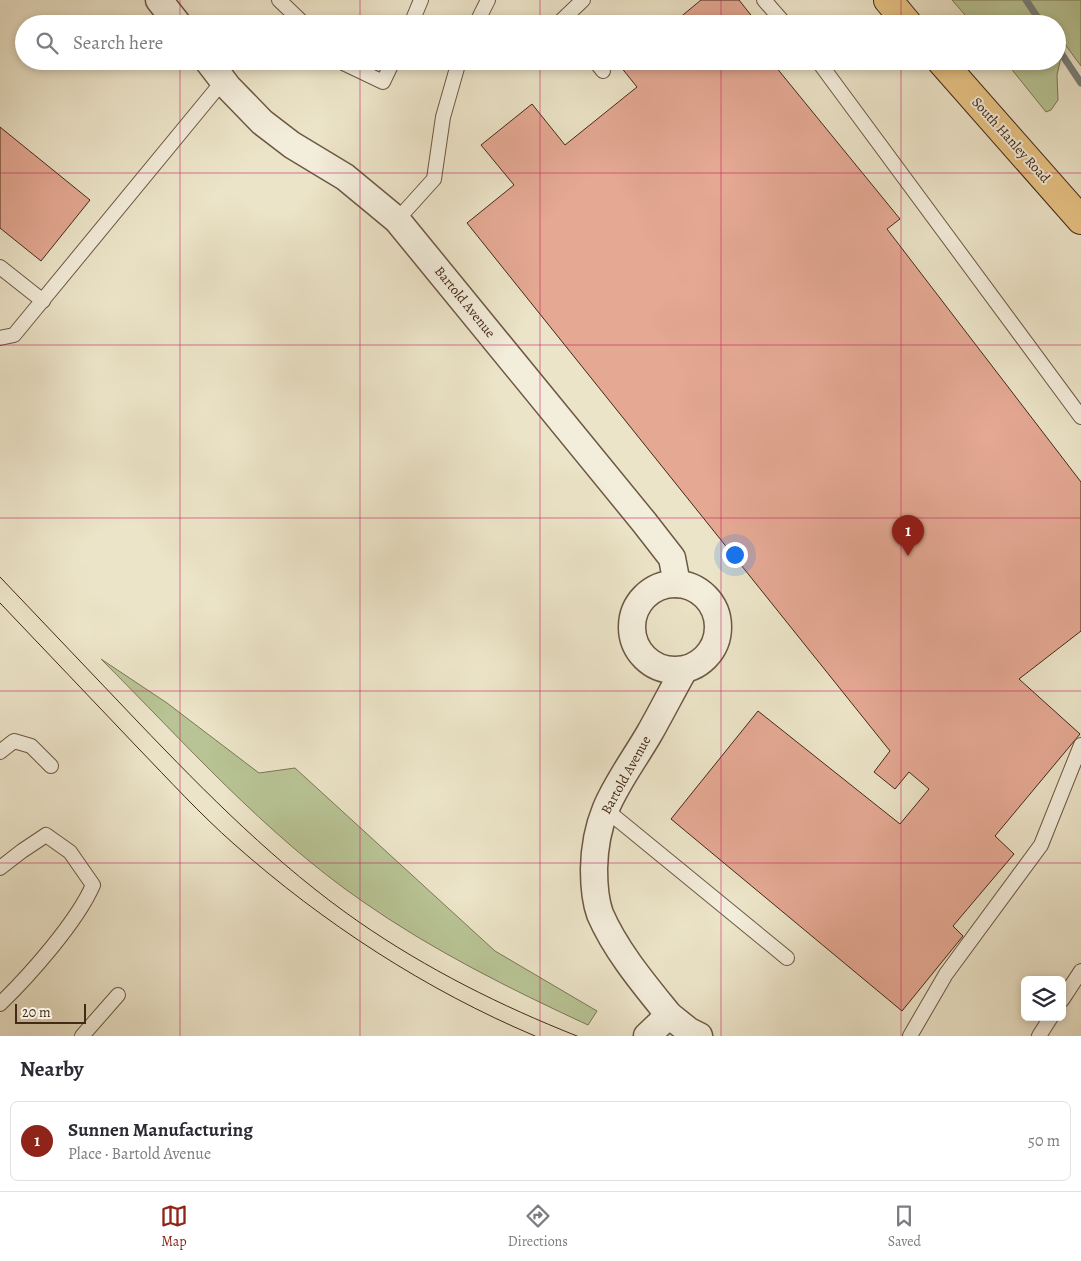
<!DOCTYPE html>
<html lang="en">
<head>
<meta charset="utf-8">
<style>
	:root { --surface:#fff; --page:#f2f2f3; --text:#2b2b33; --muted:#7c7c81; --line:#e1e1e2; --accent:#8f2418 }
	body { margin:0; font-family:Alegreya,serif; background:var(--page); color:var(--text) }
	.controls { position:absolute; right:15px; bottom:15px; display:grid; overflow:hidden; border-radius:8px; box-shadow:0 2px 8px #0003 }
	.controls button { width:45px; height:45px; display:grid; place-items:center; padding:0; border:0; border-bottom:1px solid var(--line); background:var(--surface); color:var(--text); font:25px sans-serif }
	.scale { position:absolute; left:15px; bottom:12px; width:71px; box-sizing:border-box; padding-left:5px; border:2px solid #432918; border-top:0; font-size:14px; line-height:18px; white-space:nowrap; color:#432918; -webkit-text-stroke:4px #f3eddb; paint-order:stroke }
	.you { position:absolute; left:734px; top:554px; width:18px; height:18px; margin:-12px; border:4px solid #fff; border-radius:50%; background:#1a73e8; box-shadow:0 0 0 8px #1a73e833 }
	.badge { display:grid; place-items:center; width:32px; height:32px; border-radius:50%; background:var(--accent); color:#fff; font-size:16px; font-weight:700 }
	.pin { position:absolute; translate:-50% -41px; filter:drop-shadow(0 1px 2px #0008) }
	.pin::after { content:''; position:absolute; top:26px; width:18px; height:15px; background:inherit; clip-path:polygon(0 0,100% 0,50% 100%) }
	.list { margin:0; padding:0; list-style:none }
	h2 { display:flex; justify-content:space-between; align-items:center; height:65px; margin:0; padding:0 20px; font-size:21px }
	h2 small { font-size:16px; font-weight:400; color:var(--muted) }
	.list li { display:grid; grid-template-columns:32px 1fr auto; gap:15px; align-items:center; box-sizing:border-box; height:80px; margin:0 10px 10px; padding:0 10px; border:1px solid var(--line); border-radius:8px }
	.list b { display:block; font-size:19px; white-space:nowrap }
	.list p { margin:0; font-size:16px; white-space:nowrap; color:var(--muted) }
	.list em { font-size:16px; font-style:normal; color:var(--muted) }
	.icon { flex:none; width:28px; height:28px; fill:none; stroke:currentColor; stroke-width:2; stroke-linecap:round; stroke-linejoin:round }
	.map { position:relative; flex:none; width:1081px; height:1036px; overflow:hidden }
	.search { position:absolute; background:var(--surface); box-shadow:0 2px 8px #0003; left:15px; right:15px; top:15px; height:55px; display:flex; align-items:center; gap:12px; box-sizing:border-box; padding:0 18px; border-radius:28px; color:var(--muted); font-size:19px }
	.sheet { height:155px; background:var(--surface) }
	nav { display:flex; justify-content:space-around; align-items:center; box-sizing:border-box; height:70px; border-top:1px solid var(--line); background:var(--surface); font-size:14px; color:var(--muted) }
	nav a { display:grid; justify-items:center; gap:2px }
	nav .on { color:var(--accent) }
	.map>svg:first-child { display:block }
	.green { fill:#b8c495; stroke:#7e7656 }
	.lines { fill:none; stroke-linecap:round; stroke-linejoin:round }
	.stream { stroke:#78817c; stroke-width:7 }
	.building { fill:#e4a893; stroke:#432918 }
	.service-casing { stroke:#6d5844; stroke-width:16 }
	.minor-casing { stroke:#6d5844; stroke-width:29 }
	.primary-casing { stroke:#432918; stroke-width:30 }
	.service { stroke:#f3eddb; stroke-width:14 }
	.minor { stroke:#f3eddb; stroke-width:26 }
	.primary { stroke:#e6c284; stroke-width:28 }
	.tram { stroke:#432918; stroke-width:1 }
	.grid { fill:none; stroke:#c2185b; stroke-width:1; stroke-opacity:0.55 }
	.labels { text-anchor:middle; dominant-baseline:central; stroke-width:4; stroke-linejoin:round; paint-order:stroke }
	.street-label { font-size:14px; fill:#432918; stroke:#f3eddb }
</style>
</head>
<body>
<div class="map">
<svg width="1081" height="1036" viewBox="0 0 1081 1036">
	<rect width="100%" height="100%" fill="#ece4c8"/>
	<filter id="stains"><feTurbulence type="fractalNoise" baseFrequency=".004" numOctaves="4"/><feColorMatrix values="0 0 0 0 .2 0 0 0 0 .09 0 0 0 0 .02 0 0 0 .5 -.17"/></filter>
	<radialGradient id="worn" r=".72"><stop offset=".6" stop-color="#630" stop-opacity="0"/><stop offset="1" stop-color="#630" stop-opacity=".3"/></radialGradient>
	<g class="green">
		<path d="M 952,0 L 1081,0 L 1081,66 L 1064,43 L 1057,75 L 1058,100 L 1051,110 L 1046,112 L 1005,61 L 1057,61 L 1057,24 L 973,24 Z"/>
		<path d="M 101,659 L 167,703 L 259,773 L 295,768 L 495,951 L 597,1011 L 588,1025 C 510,989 432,950 362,901 C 265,834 184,742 101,659 Z"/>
	</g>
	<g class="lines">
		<g class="stream">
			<path d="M 1026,0 L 1042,24"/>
			<path d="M 1057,47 L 1081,83"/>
		</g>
	</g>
	<g class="building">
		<path d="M 701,0 L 739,0 L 758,24 L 672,24 Z"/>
		<path d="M 625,17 L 630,24 L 617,24 Z"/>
		<path d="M 616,61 L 771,61 L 900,219 L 887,229 L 1081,482 L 1081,631 L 1019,679 L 1080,734 L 995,836 L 1014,854 L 953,926 L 963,936 L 902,1011 L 671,819 L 758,711 L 900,824 L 929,789 L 909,772 L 895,789 L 874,772 L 890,751 L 467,223 L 514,185 L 481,145 L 532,104 L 565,145 L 637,87 Z"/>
		<path d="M 0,127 L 90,200 L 41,261 L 0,228 Z"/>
	</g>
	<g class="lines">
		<g class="service-casing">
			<g id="service">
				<path d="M 279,0 L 304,24"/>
				<path d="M 764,0 L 785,24"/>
				<path d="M 411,24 L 421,0"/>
				<path d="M 476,24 L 488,0"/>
				<path d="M 564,24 L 561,21 L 583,0"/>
				<path d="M 339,61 L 383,82 L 393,61"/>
				<path d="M 595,61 L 603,71"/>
				<path d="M 818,61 L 1081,417"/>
				<path d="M 397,220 L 434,179 L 443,117 L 459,61"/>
				<path d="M 0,267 L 43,301"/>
				<path d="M 0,338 L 14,335 L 223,81"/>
				<path d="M 0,752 L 14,741 L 31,746 L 51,766"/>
				<path d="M 605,809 L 787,958"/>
				<path d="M 0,868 L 22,851 L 46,835 L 70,852 L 93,885 C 77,922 29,976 0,1004"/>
				<path d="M 1062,1000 L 1081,971"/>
				<path d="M 82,1036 L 118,995"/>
				<path d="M 910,1036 L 946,974 L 1041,845 L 1081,745"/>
				<path d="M 1039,1036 L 1051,1017"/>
			</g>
		</g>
		<g class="minor-casing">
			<g id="minor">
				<path d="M 159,0 L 178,24"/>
				<path d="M 208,61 L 228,87 L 262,122 L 292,145 L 345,177 L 397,220 L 644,522 L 672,558 L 677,584"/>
				<circle cx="675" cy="627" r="43"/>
				<path d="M 669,1015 L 689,1031 L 699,1036"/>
				<path d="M 647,1036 L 669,1015 C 644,984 616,951 600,914 C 595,900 594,884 594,869 C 595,809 620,783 649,734 C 661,713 672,691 684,670"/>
			</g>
		</g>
		<g class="primary-casing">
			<g id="primary">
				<path d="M 888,0 L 908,24"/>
				<path d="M 941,61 L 1081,220"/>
			</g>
		</g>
		<use href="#service" class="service"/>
		<use href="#minor" class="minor"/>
		<use href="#primary" class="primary"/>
		<g class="tram">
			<path d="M 0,577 C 46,625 92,674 138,722 C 207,794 277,865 359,922 C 427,969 501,1006 577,1036"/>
			<path d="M 0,603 C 46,651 92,700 138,748 C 169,780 200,814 234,844 C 323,923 426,990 535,1036"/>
		</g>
	</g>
	<path class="grid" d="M 180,0 L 180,24M 360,0 L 360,24M 540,0 L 540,24M 721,0 L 721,24M 901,0 L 901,24M 180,61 L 180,1036M 360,61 L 360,1036M 540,61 L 540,1036M 721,61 L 721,1036M 901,61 L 901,1036M 0,173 L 1081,173M 0,345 L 1081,345M 0,518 L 1081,518M 0,691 L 1081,691M 0,863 L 1081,863"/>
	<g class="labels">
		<g class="street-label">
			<text transform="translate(1011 140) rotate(48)">South Hanley Road</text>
			<text transform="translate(465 302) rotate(51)">Bartold Avenue</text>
			<text transform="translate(626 775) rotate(-61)">Bartold Avenue</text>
		</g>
	</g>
	<rect width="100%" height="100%" filter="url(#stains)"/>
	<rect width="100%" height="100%" fill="url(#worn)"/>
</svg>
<div class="controls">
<button><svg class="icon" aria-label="layers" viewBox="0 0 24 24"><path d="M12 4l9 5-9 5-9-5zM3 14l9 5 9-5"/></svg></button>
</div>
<div class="scale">20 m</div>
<div class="you"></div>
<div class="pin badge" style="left:908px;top:556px">1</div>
<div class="search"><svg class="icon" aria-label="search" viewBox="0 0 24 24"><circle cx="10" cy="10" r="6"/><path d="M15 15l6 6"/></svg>Search here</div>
</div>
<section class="sheet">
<h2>Nearby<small></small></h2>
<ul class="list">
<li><span class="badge">1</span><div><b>Sunnen Manufacturing</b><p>Place · Bartold Avenue</p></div><em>50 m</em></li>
</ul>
</section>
<nav>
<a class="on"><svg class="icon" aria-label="map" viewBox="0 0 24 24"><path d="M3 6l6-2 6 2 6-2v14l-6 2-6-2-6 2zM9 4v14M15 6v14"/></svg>Map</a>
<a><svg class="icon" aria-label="directions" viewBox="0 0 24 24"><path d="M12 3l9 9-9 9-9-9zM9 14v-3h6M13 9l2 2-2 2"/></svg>Directions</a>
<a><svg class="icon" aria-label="saved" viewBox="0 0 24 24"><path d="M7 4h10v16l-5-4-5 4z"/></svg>Saved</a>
</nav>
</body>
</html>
